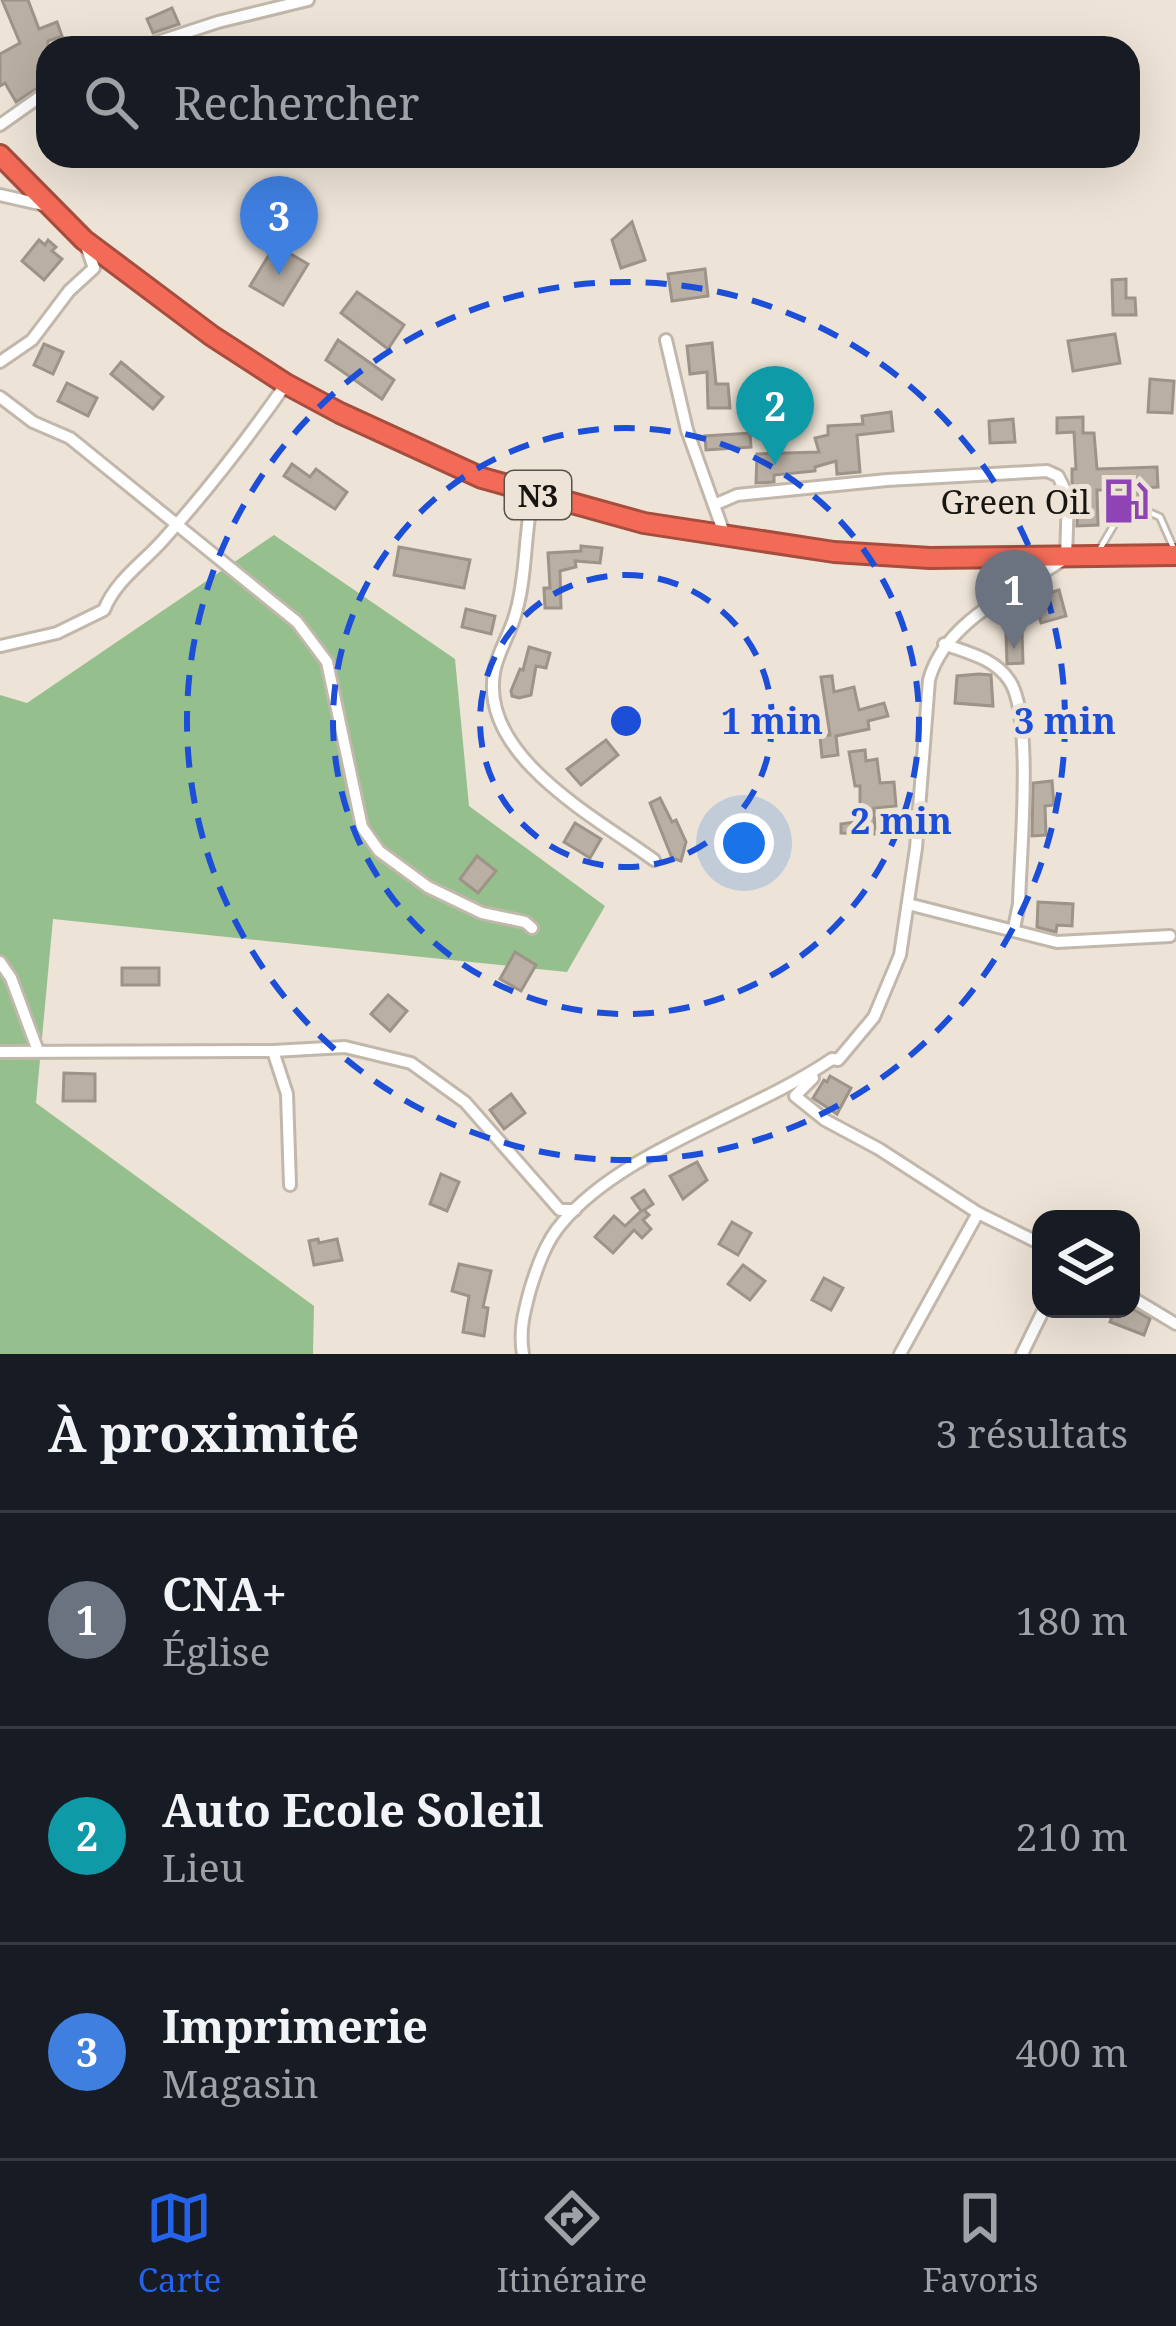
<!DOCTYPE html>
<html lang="fr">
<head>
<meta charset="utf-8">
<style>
	:root { --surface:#171b24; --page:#242831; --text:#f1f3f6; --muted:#9ea1a6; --line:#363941; --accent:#2563eb }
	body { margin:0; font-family:"Noto Serif",serif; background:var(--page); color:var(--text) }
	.controls { position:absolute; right:36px; bottom:36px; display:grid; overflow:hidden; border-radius:24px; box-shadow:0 12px 48px #0002 }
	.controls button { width:108px; height:108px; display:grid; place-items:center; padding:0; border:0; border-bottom:3px solid var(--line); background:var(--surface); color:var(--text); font:60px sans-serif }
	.you { position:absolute; left:744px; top:843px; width:42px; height:42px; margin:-30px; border:9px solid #fff; border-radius:50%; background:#1a73e8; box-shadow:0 0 0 18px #1a73e833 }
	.badge { display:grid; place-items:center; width:78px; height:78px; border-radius:50%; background:var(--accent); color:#fff; font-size:39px; font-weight:700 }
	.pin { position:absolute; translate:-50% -99px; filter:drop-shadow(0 3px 6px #0008) }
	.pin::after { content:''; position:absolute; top:63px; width:42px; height:36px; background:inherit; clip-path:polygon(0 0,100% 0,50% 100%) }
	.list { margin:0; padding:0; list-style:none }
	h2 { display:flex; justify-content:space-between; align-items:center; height:156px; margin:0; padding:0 48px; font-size:51px }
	h2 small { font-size:39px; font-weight:400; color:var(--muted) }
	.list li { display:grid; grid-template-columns:78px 1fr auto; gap:36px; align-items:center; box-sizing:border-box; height:216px; padding:0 48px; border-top:3px solid var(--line) }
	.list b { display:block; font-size:45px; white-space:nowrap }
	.list p { margin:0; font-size:39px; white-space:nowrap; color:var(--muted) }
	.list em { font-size:39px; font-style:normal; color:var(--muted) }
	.icon { flex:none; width:66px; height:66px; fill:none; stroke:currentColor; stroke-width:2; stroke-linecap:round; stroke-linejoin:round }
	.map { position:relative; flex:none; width:1176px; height:1354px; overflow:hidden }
	.search { position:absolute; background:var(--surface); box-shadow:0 12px 48px #0002; left:36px; right:36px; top:36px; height:132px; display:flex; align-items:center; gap:30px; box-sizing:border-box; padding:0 42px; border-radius:36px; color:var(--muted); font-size:45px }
	.sheet { height:804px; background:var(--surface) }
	nav { display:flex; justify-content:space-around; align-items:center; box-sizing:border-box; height:168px; border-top:3px solid var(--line); background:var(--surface); font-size:33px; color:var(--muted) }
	nav a { display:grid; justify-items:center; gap:6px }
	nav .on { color:var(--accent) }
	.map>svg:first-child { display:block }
	.green { fill:#96bf8e }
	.building { fill:#b9afa3; stroke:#9e9387; stroke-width:3 }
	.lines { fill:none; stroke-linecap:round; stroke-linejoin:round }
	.lane-casing { stroke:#c1b8ab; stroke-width:10 }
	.street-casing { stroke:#c1b8ab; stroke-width:16 }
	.highway-casing { stroke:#a64d3e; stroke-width:24 }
	.lane { stroke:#fff; stroke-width:4.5 }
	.street { stroke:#fff; stroke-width:10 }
	.highway { stroke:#f36b57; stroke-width:18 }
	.ring { fill:none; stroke:#1d4ed8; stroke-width:6; stroke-dasharray:21 15 }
	.labels { text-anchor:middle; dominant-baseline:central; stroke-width:10; stroke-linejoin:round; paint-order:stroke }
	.shield { fill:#ede3d6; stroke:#58534b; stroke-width:3 }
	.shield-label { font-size:30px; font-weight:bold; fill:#181510 }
	.poi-label { font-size:33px; fill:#181510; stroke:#ede3d6; text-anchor:end }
	.centre { fill:#1d4ed8; stroke:#ede3d6; stroke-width:6 }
	.ring-label { font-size:36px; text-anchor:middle; font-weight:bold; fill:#1d4ed8; stroke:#ede3d6; stroke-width:10; stroke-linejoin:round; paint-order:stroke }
</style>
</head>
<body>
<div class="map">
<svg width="1176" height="1354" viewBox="0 0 1176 1354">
	<rect width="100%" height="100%" fill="#ede3d6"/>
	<path class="green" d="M 274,535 L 455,659 L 469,806 L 605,906 L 567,972 L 53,919 L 36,1103 L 314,1306 L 313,1354 L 0,1354 L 0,695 L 27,703 Z"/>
	<g class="building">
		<path d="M 2,0 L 28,0 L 39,29 L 57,22 L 62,36 L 48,41 L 48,81 L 16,102 L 5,83 L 0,86 L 0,54 L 20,43 Z"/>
		<path d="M 172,8 L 179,24 L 153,33 L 147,19 Z"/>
		<path d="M 632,222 L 645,260 L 621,268 L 612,240 Z"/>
		<path d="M 39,240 L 45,245 L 48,240 L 56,247 L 52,251 L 62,259 L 44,280 L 22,261 Z"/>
		<path d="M 275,245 L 308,264 L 283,305 L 250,286 Z"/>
		<path d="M 705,269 L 708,296 L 672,301 L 668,274 Z"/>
		<path d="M 1126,279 L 1126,298 L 1135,298 L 1136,315 L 1113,315 L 1112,280 Z"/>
		<path d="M 357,292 L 404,325 L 388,349 L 341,313 Z"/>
		<path d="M 1115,334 L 1120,363 L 1073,371 L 1068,341 Z"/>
		<path d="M 338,340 L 394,380 L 382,399 L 326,360 Z"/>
		<path d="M 712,343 L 716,384 L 728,384 L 730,408 L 708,408 L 707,372 L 690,374 L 687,346 Z"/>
		<path d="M 44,344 L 63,352 L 53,374 L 34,365 Z"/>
		<path d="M 121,362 L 163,397 L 153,409 L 111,374 Z"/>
		<path d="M 1150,379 L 1174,381 L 1172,413 L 1148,412 Z"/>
		<path d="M 67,383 L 97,398 L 88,416 L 58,401 Z"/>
		<path d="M 891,412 L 893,431 L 857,435 L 860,472 L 837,474 L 836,461 L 815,467 L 815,471 L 774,475 L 774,482 L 756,483 L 757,454 L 819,452 L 815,438 L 828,435 L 828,426 L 863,424 L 862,416 Z"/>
		<path d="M 1083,417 L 1083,433 L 1094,433 L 1097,469 L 1157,467 L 1158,487 L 1139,488 L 1139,506 L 1127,506 L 1126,490 L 1097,490 L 1098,525 L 1077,526 L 1078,495 L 1072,482 L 1072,469 L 1076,469 L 1074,432 L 1057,433 L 1057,418 Z"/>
		<path d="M 1013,419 L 1015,442 L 990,443 L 989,421 Z"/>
		<path d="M 750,433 L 751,447 L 706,450 L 705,436 Z"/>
		<path d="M 292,464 L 310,477 L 316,469 L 347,492 L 335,509 L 284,476 Z"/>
		<path d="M 581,546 L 602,548 L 600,563 L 575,561 L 576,567 L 560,571 L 561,608 L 545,608 L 544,588 L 550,588 L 548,553 L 581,551 Z"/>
		<path d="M 399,547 L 470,560 L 464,588 L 394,575 Z"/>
		<path d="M 1059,590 L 1066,616 L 1041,623 L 1034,598 Z"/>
		<path d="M 466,609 L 495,616 L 491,634 L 462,627 Z"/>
		<path d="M 1022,633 L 1023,663 L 1007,664 L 1006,634 Z"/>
		<path d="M 529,647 L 550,653 L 546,668 L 536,666 L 531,695 L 519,698 L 512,696 L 511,691 L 520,669 L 523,670 Z"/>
		<path d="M 979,674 L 991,675 L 993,706 L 955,703 L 957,676 Z"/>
		<path d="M 832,676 L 834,692 L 854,687 L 859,710 L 884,703 L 888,716 L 868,721 L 869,729 L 836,736 L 838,755 L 822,757 L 820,736 L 830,735 L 821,677 Z"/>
		<path d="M 606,740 L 618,755 L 581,785 L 567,769 Z"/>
		<path d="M 865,750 L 866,761 L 877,759 L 880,783 L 894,782 L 896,806 L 874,808 L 875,834 L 841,833 L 841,824 L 855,822 L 855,808 L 860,808 L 860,786 L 855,786 L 849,752 Z"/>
		<path d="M 1052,781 L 1054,805 L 1045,806 L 1046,835 L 1032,836 L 1033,783 Z"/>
		<path d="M 660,798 L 672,822 L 676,820 L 686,842 L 681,861 L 672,858 L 650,803 Z"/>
		<path d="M 575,823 L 601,839 L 590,858 L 564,842 Z"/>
		<path d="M 477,856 L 496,871 L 478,893 L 460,879 Z"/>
		<path d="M 1038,902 L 1073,904 L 1072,926 L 1057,925 L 1056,932 L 1037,927 Z"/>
		<path d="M 515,952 L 536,965 L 521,991 L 500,979 Z"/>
		<rect x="122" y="968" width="37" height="17"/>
		<path d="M 388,995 L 407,1011 L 390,1031 L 371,1014 Z"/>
		<path d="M 64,1073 L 95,1074 L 95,1101 L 63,1101 Z"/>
		<path d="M 830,1076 L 851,1088 L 837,1114 L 813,1098 L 824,1080 L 827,1082 Z"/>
		<path d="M 511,1094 L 525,1113 L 504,1129 L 490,1110 Z"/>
		<path d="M 697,1162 L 707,1180 L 683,1199 L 670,1176 Z"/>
		<path d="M 441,1174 L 459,1182 L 447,1211 L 430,1204 Z"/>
		<path d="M 644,1190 L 653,1204 L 644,1210 L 649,1215 L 643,1220 L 651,1229 L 642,1238 L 634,1230 L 613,1253 L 595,1237 L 614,1216 L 625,1226 L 641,1211 L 632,1198 Z"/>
		<path d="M 732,1222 L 751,1233 L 738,1255 L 719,1244 Z"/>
		<path d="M 318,1239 L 319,1243 L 337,1239 L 342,1260 L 314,1265 L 309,1241 Z"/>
		<path d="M 459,1264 L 491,1271 L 483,1307 L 488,1308 L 484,1336 L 463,1332 L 469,1296 L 452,1291 Z"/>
		<path d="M 743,1265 L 765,1281 L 750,1300 L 728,1284 Z"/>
		<path d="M 824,1278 L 843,1288 L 831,1310 L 812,1300 Z"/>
		<path d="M 1131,1308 L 1150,1319 L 1144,1335 L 1110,1322 L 1115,1309 Z"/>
	</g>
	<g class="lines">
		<g class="lane-casing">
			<path id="lane" d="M 1098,552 L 1121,513 L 1151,513 L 1160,517 L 1174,549"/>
		</g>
		<g class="street-casing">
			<g id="street">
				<path d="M 139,48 L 218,22 L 308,0"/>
				<path d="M 0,125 L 48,91"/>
				<path d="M 0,195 L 44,205"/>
				<path d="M 666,340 L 687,430 L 725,536"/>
				<path d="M 0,362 L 32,340 L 69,291 L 94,268 L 85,243"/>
				<path d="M 0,397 L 33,422 L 70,438 L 297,622 L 327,662 L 362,827 L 379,851 L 428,887 L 482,913 L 525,922 L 532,928"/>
				<path d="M 533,494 C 524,533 527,574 516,612 C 511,633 497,652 494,673 C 480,757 597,818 654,860"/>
				<path d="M 944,644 C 968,653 994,658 1009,680 C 1034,715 1020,855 1019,904 L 1014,928"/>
				<path d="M 1,646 L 57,633 L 104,610 C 116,580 143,563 164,539 C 208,490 248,438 286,384"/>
				<path d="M 908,904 L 1057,942 L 1170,936"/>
				<path d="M 0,962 L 11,978 L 38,1051"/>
				<path d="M 273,1051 L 287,1094 L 290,1185"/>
				<path d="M 0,1052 L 273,1051 L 345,1047 L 411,1063 L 465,1102 L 560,1210 L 575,1210"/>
				<path d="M 813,1078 L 795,1096 L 825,1120 L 879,1149 L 978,1213 L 1041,1244"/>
				<path d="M 1131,1297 L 1176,1324"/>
				<path d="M 523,1354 C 519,1331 524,1312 530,1290 C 537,1267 546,1241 562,1223 C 623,1150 753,1113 832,1059 L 838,1060 L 874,1017 L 900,955 L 916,848 L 929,680 C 945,620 1018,590 1066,558 L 1068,496 L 1058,476 L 1047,471 L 887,480 L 737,495 L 714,505"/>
				<path d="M 900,1354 L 978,1213"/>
				<path d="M 1022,1354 L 1044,1309"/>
			</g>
		</g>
		<g class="highway-casing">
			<path id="highway" d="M 0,155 L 84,240 L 212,336 L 286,384 L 340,413 L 482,478 L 644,523 L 834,552 L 930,558 L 1176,555"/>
		</g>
		<use href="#lane" class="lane"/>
		<use href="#street" class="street"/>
		<use href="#highway" class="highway"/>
	</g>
	<g class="ring">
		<circle cx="626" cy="721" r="146"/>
		<circle cx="626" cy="721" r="293"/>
		<circle cx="626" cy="721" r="439"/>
	</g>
	<defs>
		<g id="fuel-bare" transform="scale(3.6)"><path d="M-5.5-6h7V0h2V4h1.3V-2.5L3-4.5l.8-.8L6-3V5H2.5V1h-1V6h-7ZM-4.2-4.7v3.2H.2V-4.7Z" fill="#8e44b5" stroke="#ede3d6" stroke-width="2.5" paint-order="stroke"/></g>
	</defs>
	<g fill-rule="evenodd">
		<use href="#fuel-bare" x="1126" y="501"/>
	</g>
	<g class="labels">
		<rect class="shield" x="505" y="471" width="66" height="48" rx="9"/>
		<g class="shield-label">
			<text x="538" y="495">N3</text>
		</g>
		<g class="poi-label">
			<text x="1090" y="501">Green Oil</text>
		</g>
	</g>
	<circle cx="626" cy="721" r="18" class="centre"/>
	<g class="ring-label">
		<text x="772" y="734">1 min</text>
		<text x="1065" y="734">3 min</text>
		<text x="901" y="834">2 min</text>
	</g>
</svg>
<div class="controls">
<button><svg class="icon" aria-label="layers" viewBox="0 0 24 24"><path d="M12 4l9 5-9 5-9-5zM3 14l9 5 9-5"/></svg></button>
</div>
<div class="you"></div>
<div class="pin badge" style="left:1014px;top:649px;background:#6b7280">1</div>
<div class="pin badge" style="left:775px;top:465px;background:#0f9aa8">2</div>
<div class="pin badge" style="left:279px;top:275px;background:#3f7fe0">3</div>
<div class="search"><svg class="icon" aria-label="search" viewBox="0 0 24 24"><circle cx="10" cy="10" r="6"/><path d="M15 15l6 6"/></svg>Rechercher</div>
</div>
<section class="sheet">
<h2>À proximité<small>3 résultats</small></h2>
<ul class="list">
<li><span class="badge" style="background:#6b7280">1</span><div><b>CNA+</b><p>Église</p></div><em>180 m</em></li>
<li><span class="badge" style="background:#0f9aa8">2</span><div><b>Auto Ecole Soleil</b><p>Lieu</p></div><em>210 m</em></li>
<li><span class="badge" style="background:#3f7fe0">3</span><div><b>Imprimerie</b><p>Magasin</p></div><em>400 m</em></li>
</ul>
</section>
<nav>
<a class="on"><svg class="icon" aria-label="map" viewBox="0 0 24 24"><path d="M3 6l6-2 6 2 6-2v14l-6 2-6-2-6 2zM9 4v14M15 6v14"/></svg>Carte</a>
<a><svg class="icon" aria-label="directions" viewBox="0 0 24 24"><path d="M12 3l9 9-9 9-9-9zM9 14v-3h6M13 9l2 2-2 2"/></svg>Itinéraire</a>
<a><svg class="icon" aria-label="saved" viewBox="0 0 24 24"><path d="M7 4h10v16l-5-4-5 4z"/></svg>Favoris</a>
</nav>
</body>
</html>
